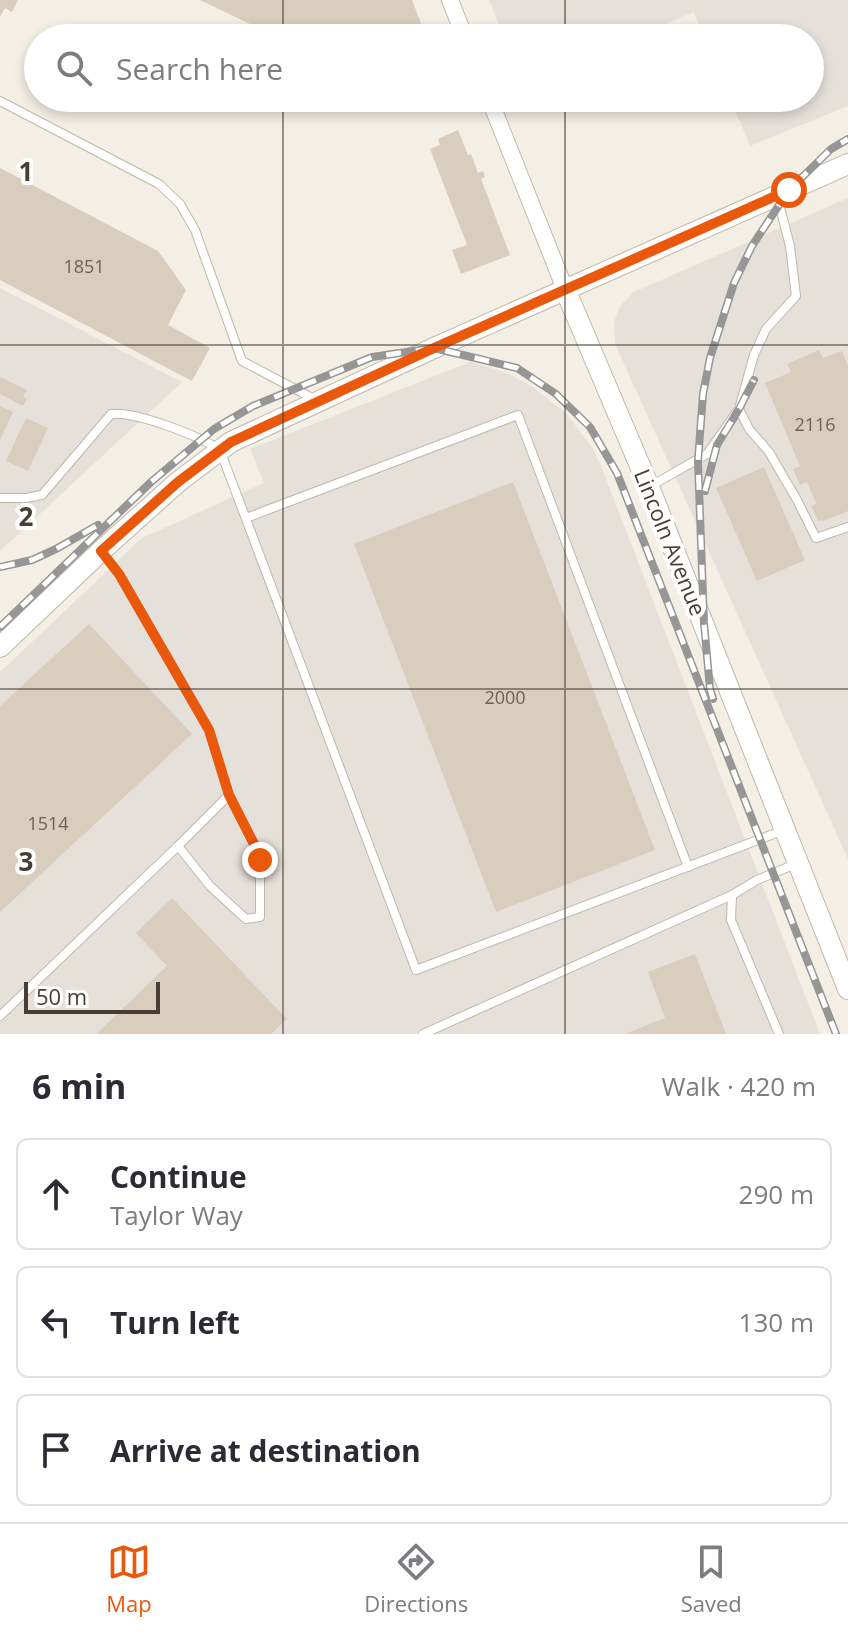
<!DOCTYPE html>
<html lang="en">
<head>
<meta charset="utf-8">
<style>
	:root { --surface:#fff; --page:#f7f7f7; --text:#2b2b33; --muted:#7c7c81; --line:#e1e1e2; --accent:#ea580c }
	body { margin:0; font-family:"Open Sans",sans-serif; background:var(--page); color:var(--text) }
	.scale { position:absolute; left:24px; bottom:20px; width:136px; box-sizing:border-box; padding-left:8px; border:4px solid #473f35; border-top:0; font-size:22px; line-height:28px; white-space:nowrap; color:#473f35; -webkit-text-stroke:6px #fff; paint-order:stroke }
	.stop { position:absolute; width:24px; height:24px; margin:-18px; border:6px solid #ea580c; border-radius:50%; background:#fff }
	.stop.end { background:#ea580c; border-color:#fff; box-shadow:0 2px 8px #0008 }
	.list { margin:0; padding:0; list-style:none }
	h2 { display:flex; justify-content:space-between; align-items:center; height:104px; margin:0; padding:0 32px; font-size:34px }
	h2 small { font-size:26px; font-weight:400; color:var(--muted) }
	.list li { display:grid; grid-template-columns:52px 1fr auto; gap:24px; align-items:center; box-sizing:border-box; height:112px; margin:0 16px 16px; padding:0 16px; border:2px solid var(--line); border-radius:12px }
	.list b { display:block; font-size:30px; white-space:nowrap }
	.list p { margin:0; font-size:26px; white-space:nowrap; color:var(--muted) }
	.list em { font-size:26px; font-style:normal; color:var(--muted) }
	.icon { flex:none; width:44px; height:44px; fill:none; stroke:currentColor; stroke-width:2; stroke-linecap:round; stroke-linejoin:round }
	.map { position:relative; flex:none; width:848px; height:1034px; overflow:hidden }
	.search { position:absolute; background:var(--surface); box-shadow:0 4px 12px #0003; left:24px; right:24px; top:24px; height:88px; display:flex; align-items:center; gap:20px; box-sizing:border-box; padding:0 28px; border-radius:44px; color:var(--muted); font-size:30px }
	.sheet { height:488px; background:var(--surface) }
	nav { display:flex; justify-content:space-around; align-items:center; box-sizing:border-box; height:112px; border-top:2px solid var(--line); background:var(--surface); font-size:22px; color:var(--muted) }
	nav a { display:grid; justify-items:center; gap:4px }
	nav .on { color:var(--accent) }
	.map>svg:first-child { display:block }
	.industrial { fill:#e6e0da }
	.building { fill:#d9cdbd }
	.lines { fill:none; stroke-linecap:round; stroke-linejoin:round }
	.service-casing { stroke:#c0b7a8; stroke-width:10 }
	.minor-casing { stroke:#c0b7a8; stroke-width:18 }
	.tertiary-casing { stroke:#c0b7a8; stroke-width:22 }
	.service { stroke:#fff; stroke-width:8 }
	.minor { stroke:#fff; stroke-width:16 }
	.tertiary { stroke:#fff; stroke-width:20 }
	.rail-casing { stroke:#969696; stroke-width:8 }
	.rail { stroke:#fff; stroke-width:5; stroke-dasharray:15; stroke-linecap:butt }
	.route { stroke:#ea580c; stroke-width:10 }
	.grid { fill:none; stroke:#473f35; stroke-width:2; stroke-opacity:0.55 }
	.labels { text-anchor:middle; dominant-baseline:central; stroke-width:8; stroke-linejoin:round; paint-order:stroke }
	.number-label { font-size:18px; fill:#6c6257 }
	.street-label { font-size:22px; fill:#473f35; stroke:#fff }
	.grid-label { font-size:26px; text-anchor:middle; font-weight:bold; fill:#473f35; stroke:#fff; stroke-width:8; stroke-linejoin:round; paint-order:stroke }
</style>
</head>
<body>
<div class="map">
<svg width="848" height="1034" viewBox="0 0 848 1034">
	<rect width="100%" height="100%" fill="#f4efe5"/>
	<g class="industrial">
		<path d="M 489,0 L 848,0 L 848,106 L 750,146 L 730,98 L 810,98 L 810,38 L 705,38 L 694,12 L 632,38 L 505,38 Z"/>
		<path d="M 848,198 L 848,859 L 615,344 L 614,321 L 621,305 L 634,292 Z"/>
		<path d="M 0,288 L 182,382 L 0,551 Z"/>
		<path d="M 470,362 L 492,368 L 513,376 L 533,387 L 567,414 L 593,449 L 602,468 L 820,1034 L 0,1034 L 0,672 L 142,538 L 264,483 L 250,449 Z"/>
	</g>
	<g class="building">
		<path d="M 0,0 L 18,0 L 12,12 L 5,8 L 0,17 Z"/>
		<path d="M 200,0 L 412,0 L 424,31 L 404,38 L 279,38 Z"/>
		<path d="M 458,130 L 468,155 L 471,154 L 478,173 L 483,171 L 485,177 L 481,179 L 510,255 L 461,274 L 452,250 L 467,245 L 430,149 L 440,145 L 438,139 Z"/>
		<path d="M 0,168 L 158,251 L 186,290 L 168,325 L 210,348 L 192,381 L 0,280 Z"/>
		<path d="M 819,350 L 823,358 L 842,351 L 848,365 L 848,511 L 823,521 L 822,520 L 818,521 L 812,507 L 816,503 L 807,482 L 800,485 L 793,469 L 800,466 L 765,383 L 791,372 L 787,364 Z"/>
		<path d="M 0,377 L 27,390 L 23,397 L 27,398 L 23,406 L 0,394 Z"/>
		<path d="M 0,406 L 13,412 L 0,440 Z"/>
		<path d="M 26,418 L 48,428 L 28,471 L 6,461 Z"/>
		<path d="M 764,467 L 805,560 L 757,581 L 716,488 Z"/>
		<path d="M 513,482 L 655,850 L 496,912 L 354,544 Z"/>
		<path d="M 89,624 L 192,734 L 0,912 L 0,706 Z"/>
		<path d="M 172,898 L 287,1019 L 271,1034 L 96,1034 L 167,966 L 136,933 Z"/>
		<path d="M 695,954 L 726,1034 L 625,1034 L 665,1018 L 648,972 Z"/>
	</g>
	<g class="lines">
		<g class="service-casing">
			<g id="service">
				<path d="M 0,101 L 159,184 L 180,204 L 195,230 L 242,361 L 314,399"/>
				<path d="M 739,409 L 749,429 L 769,452 L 797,500 L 816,538 L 848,527"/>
				<path d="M 649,487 L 707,454 L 739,409 L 754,355 L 766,329 L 796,296 L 790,246 L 777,196"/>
				<path d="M 0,498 L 26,498 L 42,495 L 111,414 C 136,411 199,436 220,450 L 416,970 L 784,830"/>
				<path d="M 246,518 L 518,415 L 688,867"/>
				<path d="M 178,846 L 210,886 L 246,919 L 260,917 L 260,860 L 255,846 L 229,795"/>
				<path d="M 0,1016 L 178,846 L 229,795 L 209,730 L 119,574 L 101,551"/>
				<path d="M 423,1034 L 732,895"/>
				<path d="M 779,1034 L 731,920 L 732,895 L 757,880 L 798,863"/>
			</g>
		</g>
		<g class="minor-casing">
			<g id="minor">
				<path d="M 450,0 L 465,38"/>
				<path d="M 489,98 L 565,289"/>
			</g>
		</g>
		<g class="tertiary-casing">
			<g id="tertiary">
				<path d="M 565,289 L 649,487 L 848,989"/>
				<path d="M 0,647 L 101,551 L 178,482 L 231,442 L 434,348 L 848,164"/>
			</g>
		</g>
		<use href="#service" class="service"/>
		<use href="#minor" class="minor"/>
		<use href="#tertiary" class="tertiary"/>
		<g class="rail-casing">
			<g id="rail">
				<path d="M 705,491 L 717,445 L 739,409 L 754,380"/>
				<path d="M 0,567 L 32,560 L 56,549 L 98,525"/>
				<path d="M 0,627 L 151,482 L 214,429 L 253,406 L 372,357 L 434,348 L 517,368 L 556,394 L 590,427 L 617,473 L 836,1034"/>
				<path d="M 713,699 L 710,689 L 704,623 L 698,461 L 703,394 L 710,358 L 734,283 L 752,246 L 789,190 L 831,149 L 848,139"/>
			</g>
		</g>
		<use href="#rail" class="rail"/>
	</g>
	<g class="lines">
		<path class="route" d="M 260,860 L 255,846 L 229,795 L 209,730 L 119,574 L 101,551 L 178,482 L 231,442 L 434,348 L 789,190"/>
	</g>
	<path class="grid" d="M 283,0 L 283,38M 565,0 L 565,38M 283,98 L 283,1034M 565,98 L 565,1034M 0,345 L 848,345M 0,689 L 848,689"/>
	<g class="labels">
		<g class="number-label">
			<text x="84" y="266">1851</text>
			<text x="815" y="424">2116</text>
			<text x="505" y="697">2000</text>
			<text x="48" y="823">1514</text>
		</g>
		<g class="street-label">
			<text transform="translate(671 542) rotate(68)">Lincoln Avenue</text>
		</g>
	</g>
	<g class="grid-label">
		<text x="26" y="181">1</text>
		<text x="26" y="526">2</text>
		<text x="26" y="871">3</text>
	</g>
</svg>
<div class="scale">50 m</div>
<div class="stop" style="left:789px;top:190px"></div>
<div class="stop end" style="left:260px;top:860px"></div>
<div class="search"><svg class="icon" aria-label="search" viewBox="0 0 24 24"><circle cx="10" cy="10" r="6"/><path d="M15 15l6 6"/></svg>Search here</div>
</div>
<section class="sheet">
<h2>6 min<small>Walk · 420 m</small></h2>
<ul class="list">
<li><svg class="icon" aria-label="ahead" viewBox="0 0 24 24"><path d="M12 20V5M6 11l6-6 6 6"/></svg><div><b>Continue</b><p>Taylor Way</p></div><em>290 m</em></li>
<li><svg class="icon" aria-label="left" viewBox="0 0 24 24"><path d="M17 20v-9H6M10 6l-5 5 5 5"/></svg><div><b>Turn left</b></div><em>130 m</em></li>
<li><svg class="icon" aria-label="arrive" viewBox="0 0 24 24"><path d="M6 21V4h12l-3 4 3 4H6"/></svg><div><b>Arrive at destination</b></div></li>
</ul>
</section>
<nav>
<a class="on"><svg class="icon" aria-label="map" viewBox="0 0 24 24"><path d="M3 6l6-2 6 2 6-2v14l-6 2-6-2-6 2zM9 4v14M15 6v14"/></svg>Map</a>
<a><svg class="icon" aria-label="directions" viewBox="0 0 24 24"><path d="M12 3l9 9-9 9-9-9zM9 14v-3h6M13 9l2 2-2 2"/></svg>Directions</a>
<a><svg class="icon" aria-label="saved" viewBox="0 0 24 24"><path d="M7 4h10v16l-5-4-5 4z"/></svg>Saved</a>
</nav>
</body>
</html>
